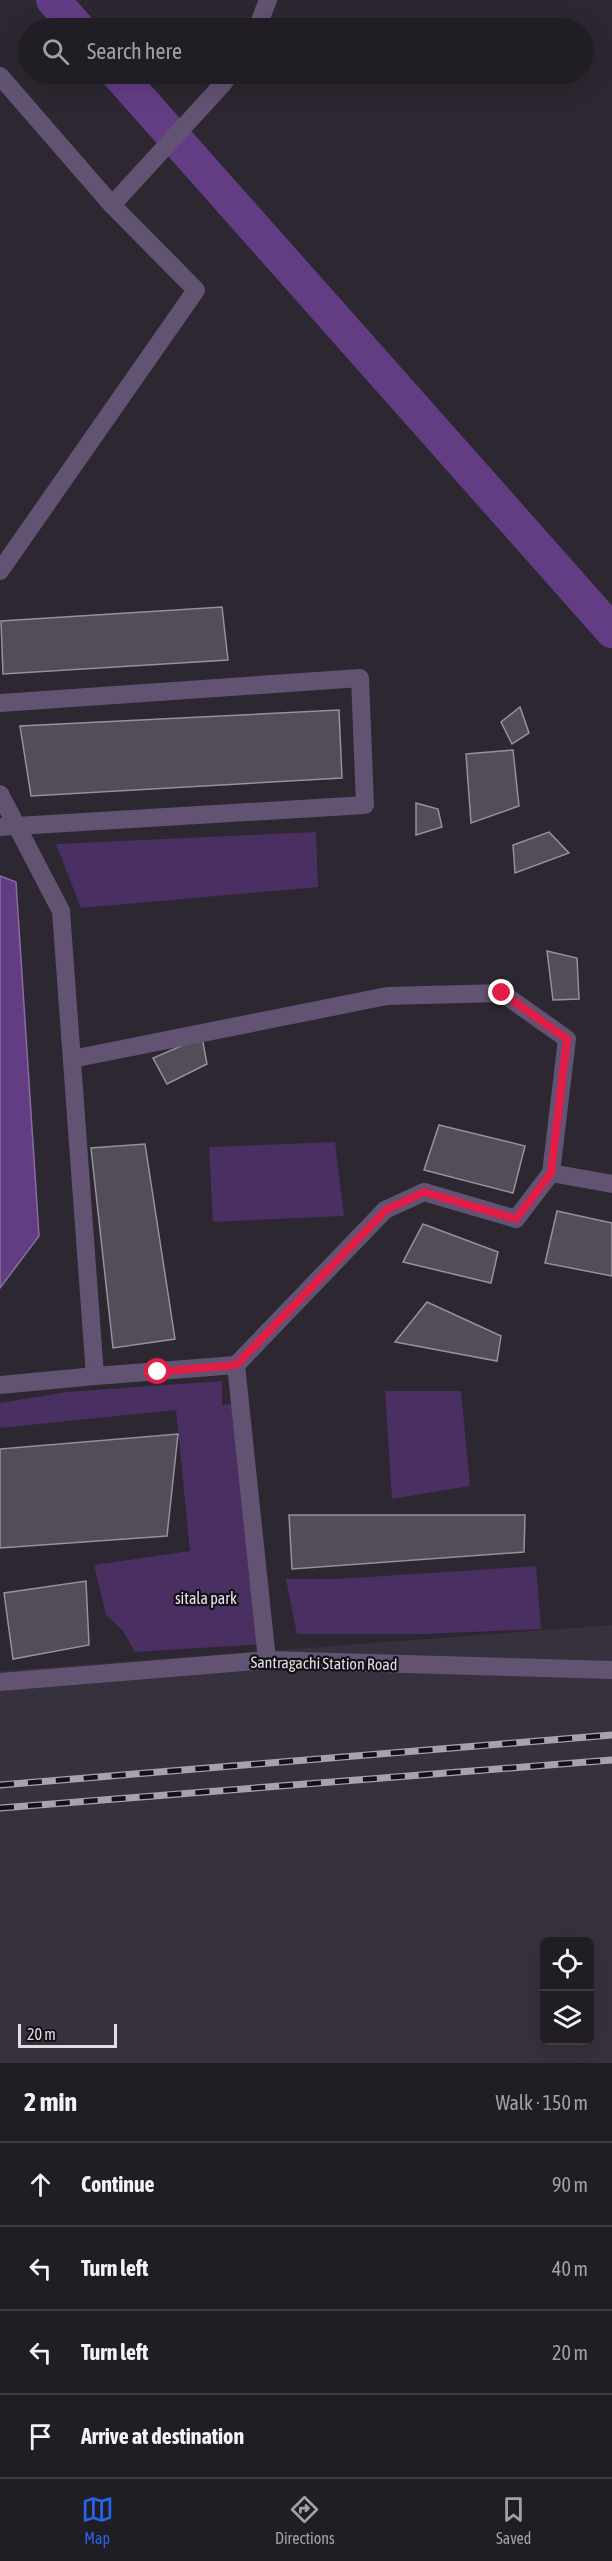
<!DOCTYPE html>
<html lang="en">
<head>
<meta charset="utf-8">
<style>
	:root { --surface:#211d24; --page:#29262c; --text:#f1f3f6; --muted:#a2a2a6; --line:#3e3b41; --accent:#2563eb }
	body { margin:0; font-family:"Asap Condensed",sans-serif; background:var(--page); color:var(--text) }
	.controls { position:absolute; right:18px; bottom:18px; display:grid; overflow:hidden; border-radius:9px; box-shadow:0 6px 24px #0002 }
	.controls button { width:54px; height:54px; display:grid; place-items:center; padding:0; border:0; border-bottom:2px solid var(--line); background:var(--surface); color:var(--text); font:30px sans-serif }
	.scale { position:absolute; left:18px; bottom:15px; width:99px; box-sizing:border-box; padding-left:6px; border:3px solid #dfdde3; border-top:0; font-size:16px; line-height:21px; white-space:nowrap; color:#dfdde3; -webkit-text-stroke:4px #131115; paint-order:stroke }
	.stop { position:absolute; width:18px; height:18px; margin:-14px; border:4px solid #e11d48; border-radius:50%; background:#fff }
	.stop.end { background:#e11d48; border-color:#fff; box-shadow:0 2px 6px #0008 }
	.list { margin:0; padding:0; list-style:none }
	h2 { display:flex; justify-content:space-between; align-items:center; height:78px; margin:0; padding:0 24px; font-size:26px }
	h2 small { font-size:20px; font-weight:400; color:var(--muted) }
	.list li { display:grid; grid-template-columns:39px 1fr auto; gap:18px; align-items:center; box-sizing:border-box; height:84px; padding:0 24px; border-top:2px solid var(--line) }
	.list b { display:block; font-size:22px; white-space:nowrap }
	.list em { font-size:20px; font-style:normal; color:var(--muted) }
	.icon { flex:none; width:33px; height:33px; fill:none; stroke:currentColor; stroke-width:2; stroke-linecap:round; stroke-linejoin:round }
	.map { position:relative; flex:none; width:612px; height:2063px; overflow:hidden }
	.search { position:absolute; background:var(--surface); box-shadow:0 6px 24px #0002; left:18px; right:18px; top:18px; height:66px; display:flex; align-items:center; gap:15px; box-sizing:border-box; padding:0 21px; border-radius:33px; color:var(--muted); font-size:22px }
	.sheet { height:414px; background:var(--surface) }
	nav { display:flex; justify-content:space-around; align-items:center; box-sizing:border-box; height:84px; border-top:2px solid var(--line); background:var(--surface); font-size:16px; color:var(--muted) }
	nav a { display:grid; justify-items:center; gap:3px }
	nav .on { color:var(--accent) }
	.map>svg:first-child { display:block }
	.built { fill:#37313e; fill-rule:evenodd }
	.green { fill:#4a2f62 }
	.water { fill:#633d84; stroke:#886da0; stroke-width:1.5 }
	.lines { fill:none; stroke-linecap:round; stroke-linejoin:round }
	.canal { stroke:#633d84; stroke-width:34 }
	.building { fill:#524d57; stroke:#96919c; stroke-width:1.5 }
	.minor { stroke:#635373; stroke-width:18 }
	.rail-casing { stroke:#a6a3aa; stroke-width:7 }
	.rail { stroke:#131115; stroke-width:4.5; stroke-dasharray:14; stroke-linecap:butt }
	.route { stroke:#e11d48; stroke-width:8 }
	.labels { text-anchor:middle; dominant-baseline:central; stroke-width:4.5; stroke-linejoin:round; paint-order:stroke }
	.park-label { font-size:16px; fill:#e9e0f4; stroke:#131115 }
	.street-label { font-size:16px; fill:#dfdde3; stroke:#131115 }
</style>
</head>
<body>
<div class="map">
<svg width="612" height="2063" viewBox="0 0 612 2063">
	<rect width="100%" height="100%" fill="#2c2730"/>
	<path class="built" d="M 612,1625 L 612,2063 L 0,2063 L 0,1671 ZM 544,1942 L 590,1942 L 590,2040 L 544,2040 Z"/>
	<g class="green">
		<path d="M 316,832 L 318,887 L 81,908 L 56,844 Z"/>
		<path d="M 335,1142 L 344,1216 L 213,1222 L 209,1147 Z"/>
		<path d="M 222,1381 L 222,1405 L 232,1404 L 263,1644 L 135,1652 L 123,1631 L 106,1615 L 94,1565 L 190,1551 L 176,1410 L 0,1428 L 0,1403 L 67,1392 Z"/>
		<path d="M 385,1391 L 461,1391 L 470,1486 L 392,1499 Z"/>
		<path d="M 536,1566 L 541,1629 L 428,1634 L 297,1634 L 286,1579 L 337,1579 Z"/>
	</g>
	<path class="water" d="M 0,876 L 16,882 L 39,1236 L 0,1288 Z"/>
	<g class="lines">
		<g class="canal">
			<path d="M 53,0 L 78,28"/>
			<path d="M 118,74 L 612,631"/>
		</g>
	</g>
	<g class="building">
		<path d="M 222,607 L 228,660 L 3,674 L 1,621 Z"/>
		<path d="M 520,707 L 529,733 L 512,744 L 501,722 Z"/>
		<path d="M 339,710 L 342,778 L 31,796 L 20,726 Z"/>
		<path d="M 513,750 L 519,806 L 471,823 L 466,754 Z"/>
		<path d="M 416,803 L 438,809 L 442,827 L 416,835 Z"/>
		<path d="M 549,832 L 569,853 L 515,873 L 513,845 Z"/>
		<path d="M 547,951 L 577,958 L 579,999 L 553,1000 Z"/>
		<path d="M 202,1037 L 207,1064 L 167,1084 L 153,1058 Z"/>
		<path d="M 439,1125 L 525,1146 L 513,1193 L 424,1170 Z"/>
		<path d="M 145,1144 L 175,1339 L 113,1348 L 91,1148 Z"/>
		<path d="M 557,1211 L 612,1223 L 612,1276 L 545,1263 Z"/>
		<path d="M 423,1224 L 498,1252 L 491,1283 L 403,1262 Z"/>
		<path d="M 427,1302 L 501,1336 L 497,1361 L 395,1342 Z"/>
		<path d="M 178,1434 L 167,1536 L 0,1548 L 0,1449 Z"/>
		<path d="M 289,1515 L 525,1515 L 524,1552 L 292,1569 Z"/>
		<path d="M 86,1581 L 89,1645 L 13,1659 L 4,1593 Z"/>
	</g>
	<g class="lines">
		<g class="minor">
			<path d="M 257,28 L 268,0"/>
			<path d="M 0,76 L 112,205"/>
			<path d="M 0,571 L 196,290 L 112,205 L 221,86 L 230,74"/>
			<path d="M 0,703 L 360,678 L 365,805 L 0,827"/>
			<path d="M 0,794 L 61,911 L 95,1376 L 236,1365 L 267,1660"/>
			<path d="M 72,1059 L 387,996 L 502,993 L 567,1039 L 551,1173"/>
			<path d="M 236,1365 L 385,1210 L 424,1192 L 516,1219 L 551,1173 L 612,1184"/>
			<path d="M 0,1385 L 95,1376"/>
			<path d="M 0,1682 L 267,1660 L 612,1670"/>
		</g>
		<g class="rail-casing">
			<g id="rail">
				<path d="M 0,1785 L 612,1735"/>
				<path d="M 0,1808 L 612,1760"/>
			</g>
		</g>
		<use href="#rail" class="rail"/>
	</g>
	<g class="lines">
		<path class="route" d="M 158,1372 L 236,1365 L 386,1210 L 424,1192 L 516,1219 L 551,1173 L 567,1039 L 502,993"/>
	</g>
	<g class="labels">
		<g class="park-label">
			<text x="206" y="1598">sitala park</text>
		</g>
		<g class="street-label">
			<text transform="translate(324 1663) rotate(1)">Santragachi Station Road</text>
		</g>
	</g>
</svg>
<div class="controls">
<button><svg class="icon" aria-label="locate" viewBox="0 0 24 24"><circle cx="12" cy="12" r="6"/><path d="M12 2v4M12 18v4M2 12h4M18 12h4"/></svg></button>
<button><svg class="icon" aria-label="layers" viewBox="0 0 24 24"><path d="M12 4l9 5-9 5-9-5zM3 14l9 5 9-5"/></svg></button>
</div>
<div class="scale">20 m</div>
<div class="stop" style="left:158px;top:1372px"></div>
<div class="stop end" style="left:502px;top:993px"></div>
<div class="search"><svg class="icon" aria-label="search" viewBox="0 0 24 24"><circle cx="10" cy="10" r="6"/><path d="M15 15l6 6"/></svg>Search here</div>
</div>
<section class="sheet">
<h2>2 min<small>Walk · 150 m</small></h2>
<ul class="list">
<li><svg class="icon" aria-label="ahead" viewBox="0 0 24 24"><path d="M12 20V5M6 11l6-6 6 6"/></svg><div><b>Continue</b></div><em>90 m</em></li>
<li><svg class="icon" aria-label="left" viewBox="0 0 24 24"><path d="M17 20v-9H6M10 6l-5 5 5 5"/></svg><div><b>Turn left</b></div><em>40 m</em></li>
<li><svg class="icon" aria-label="left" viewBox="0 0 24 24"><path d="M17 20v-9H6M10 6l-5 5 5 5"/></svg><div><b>Turn left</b></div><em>20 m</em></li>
<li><svg class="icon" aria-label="arrive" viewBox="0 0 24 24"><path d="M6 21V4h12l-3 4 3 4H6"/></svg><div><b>Arrive at destination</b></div></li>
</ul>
</section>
<nav>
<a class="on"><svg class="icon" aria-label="map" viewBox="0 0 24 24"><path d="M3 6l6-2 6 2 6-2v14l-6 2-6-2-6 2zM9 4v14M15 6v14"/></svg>Map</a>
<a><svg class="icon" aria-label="directions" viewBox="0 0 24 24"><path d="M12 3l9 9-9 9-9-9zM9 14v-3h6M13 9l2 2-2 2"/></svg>Directions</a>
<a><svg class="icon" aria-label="saved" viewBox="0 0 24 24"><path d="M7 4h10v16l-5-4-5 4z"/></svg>Saved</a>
</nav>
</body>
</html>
